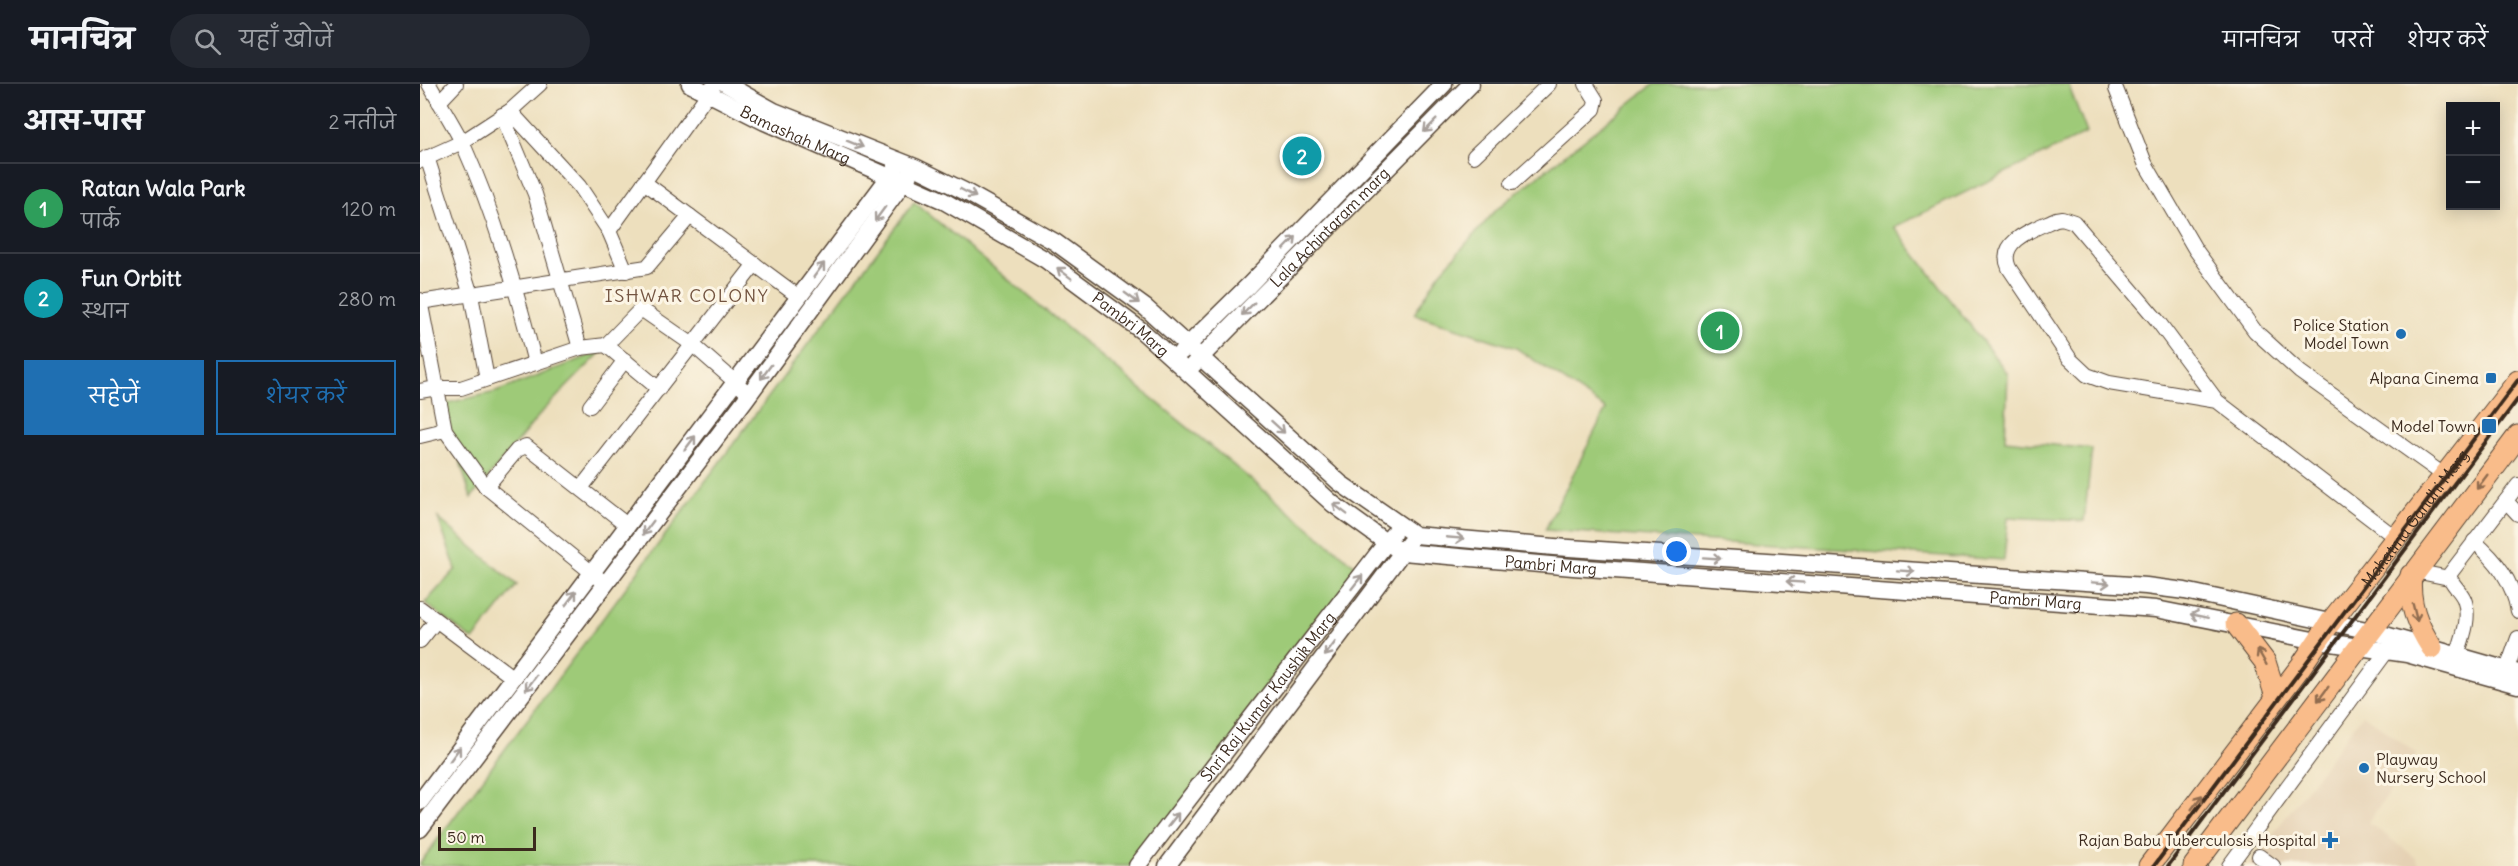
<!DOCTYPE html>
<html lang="hi">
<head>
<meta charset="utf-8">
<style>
	:root { --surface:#171b24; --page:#242831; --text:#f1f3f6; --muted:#9ea1a6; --line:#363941; --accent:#1f6fb2 }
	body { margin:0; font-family:Delius,"Playpen Sans Deva",sans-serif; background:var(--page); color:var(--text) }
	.controls { position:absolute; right:18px; top:18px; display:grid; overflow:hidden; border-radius:0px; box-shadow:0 3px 15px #0003 }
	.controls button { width:54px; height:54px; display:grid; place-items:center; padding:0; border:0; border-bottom:2px solid var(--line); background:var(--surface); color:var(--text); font:30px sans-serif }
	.scale { position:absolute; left:18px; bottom:15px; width:98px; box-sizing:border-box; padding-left:6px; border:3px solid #3b2a1e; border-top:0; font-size:16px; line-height:21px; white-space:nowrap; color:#3b2a1e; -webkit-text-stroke:4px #fcf5e5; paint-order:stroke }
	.you { position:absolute; left:1257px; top:468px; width:21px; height:21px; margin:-15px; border:4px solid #fff; border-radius:50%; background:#1a73e8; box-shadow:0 0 0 9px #1a73e833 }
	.badge { display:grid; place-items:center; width:39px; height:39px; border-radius:50%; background:var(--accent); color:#fff; font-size:20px; font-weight:700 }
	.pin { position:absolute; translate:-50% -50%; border:3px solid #fff; box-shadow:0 2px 6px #0006 }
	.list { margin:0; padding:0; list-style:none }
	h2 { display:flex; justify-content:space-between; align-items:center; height:78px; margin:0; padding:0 24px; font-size:26px }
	h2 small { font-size:20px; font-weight:400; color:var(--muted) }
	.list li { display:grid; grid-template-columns:39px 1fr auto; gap:18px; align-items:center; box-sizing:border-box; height:90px; padding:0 24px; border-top:2px solid var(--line) }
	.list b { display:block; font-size:22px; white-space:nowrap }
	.list p { margin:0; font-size:20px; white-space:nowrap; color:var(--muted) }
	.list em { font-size:20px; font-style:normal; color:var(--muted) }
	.actions { display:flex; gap:12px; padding:18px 24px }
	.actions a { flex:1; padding:14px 0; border:2px solid var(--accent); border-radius:0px; text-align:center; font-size:21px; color:var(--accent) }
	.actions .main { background:var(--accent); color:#fff }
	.icon { flex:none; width:33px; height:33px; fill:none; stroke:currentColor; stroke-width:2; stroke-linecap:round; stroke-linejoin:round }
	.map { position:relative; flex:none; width:2098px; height:782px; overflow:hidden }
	header { display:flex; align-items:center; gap:36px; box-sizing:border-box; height:84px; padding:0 30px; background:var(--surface); border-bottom:2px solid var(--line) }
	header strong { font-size:28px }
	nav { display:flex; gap:33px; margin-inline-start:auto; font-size:21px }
	.search { width:420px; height:54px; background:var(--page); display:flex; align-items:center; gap:15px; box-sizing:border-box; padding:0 21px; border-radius:33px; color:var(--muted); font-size:22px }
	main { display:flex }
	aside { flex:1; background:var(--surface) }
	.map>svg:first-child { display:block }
	.built { fill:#e5d1b4 }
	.green { fill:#9eca78; stroke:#6c7a4b; stroke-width:1.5 }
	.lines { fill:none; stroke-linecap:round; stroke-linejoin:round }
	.minor-casing { stroke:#564536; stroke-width:16 }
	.tertiary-casing { stroke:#564536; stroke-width:19 }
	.primary-casing { stroke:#564536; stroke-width:23 }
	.minor { stroke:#fff; stroke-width:14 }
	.tertiary { stroke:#fff; stroke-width:16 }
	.primary { stroke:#f9bc8a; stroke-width:21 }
	.rail { stroke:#3b2a1e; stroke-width:4 }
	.oneway { stroke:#a79f9a }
	.oneway2 { stroke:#906c4f }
	.poi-dot { fill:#1f6fb2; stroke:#fcf5e5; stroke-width:2 }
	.labels { text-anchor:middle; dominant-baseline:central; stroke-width:6; stroke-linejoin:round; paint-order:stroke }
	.street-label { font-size:16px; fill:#3b2a1e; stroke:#fcf5e5 }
	.poi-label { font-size:16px; fill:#3b2a1e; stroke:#fcf5e5; text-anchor:end }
	.neighbourhood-label { font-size:18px; letter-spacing:1.5px; fill:#735441; stroke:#fcf5e5 }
</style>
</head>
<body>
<header>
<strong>मानचित्र</strong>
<div class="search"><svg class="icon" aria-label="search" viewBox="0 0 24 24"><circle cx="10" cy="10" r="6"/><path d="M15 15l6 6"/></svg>यहाँ खोजें</div>
<nav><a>मानचित्र</a><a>परतें</a><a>शेयर करें</a></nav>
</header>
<main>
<aside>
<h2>आस-पास<small>2 नतीजे</small></h2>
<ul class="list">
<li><span class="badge" style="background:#2e9e5b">1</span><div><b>Ratan Wala Park</b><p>पार्क</p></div><em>120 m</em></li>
<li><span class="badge" style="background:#0f9aa8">2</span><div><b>Fun Orbitt</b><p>स्थान</p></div><em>280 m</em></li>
</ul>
<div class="actions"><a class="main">सहेजें</a><a>शेयर करें</a></div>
</aside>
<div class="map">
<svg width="2098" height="782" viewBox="0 0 2098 782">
	<rect width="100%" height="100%" fill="#fcf5e5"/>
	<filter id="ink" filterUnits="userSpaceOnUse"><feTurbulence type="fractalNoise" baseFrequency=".0167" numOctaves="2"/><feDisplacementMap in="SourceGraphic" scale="12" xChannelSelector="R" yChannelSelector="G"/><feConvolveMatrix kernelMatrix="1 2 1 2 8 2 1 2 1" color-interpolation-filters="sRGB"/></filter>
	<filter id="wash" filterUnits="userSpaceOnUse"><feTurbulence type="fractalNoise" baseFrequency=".008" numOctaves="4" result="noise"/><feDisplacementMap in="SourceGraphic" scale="24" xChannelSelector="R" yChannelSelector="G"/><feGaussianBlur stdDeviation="1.35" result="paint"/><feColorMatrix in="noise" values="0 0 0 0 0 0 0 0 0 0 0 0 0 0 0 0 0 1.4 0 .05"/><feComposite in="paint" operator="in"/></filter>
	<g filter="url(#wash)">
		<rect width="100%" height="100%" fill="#eddfbd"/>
		<path class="built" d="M 1943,630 L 1997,670 L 1948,738 L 1996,774 L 2000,782 L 1829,782 Z"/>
		<g class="green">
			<path d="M 1234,0 L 1648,0 L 1667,49 L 1474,143 L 1588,290 L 1585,356 L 1672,365 L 1664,437 L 1588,433 L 1584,476 L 1125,446 L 1186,325 L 1096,264 L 994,230 L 1019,190 L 1077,125 Z"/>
			<path d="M 494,118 L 943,488 L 717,782 L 0,782 L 0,779 Z"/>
			<path d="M 182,267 L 121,329 L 51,414 L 23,320 L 76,308 Z"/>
			<path d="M 18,434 L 97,501 L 53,556 L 5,519 L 36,485 Z"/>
		</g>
	</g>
	<g filter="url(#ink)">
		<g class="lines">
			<g class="minor-casing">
				<g id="minor">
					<path d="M 9,0 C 20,20 33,40 43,60 C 75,131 96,205 115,279"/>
					<path d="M 120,0 L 90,27 L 159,102 L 189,147 L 206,187"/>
					<path d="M 1696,5 L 1725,79 L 1775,165 L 1835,247 L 1880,288 L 2025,392"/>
					<path d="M 19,18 L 36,0"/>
					<path d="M 82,31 L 115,110 L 160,264"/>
					<path d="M 1054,72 L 1129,0"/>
					<path d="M 7,73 L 51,211 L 67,295"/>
					<path d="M 0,77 L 42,58 L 88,28"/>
					<path d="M 224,98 L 379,213"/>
					<path d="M 1092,99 L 1174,25 L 1176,16 L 1166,0"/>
					<path d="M 189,147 L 295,0"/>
					<path d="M 0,216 L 25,346 L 66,403 L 186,500"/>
					<path d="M 0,218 L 227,183 L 270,132"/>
					<path d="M 186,261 L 239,305"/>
					<path d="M 0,307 L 17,304 L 41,304 L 160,264 L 186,261 L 221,225 L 273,261 L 329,310"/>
					<path d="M 1797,317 L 1737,236 L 1654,138 L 1642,134 L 1636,135 C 1617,144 1576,156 1589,184 L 1650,275 L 1667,291 L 1689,299 L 1797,317 L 1976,454"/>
					<path d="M 170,322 L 205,276"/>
					<path d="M 0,352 L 25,346"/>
					<path d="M 66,403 L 97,366 L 106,362 L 207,441"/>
					<path d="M 161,404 L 335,180"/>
					<path d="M 2086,417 L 2098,430"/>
					<path d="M 2054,457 C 2077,477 2092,496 2098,527"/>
					<path d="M 1995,487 L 2029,494"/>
					<path d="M 0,524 L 92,593"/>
					<path d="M 0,557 L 16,537"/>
					<path d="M 2037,571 C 2043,553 2051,533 2044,515 C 2040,506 2031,500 2029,491 L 2098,401"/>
					<path d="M 2087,585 L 2098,554"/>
					<path d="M 1839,772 L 1853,782"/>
					<path d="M 1809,782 L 1967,567"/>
				</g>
			</g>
			<g class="tertiary-casing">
				<g id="tertiary">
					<path id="s1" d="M 270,0 L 345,38 L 522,116 L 626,176 L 722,247 L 913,420 L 967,459 L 983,468 L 1153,483 L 1736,525 L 1898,557 L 1987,570 L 2098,601"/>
					<path d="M 306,0 L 354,27 L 495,83 L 544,107 L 635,158 L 726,224 L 920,399 L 995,451 L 1134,463 L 1726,502 L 1765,507 L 1951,547 L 2098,589"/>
					<path d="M 761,268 L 829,201 L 1024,0"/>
					<path id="s2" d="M 773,281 L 1051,0"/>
					<path d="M 0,718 L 475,85"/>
					<path d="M 0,745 L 325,316 L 489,91"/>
					<path id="s3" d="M 717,782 L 973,450"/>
					<path d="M 747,782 L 989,459"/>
				</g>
			</g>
			<g class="primary-casing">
				<g id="primary">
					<path d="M 1991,491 C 1988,519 1997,541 2012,564"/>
					<path d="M 1816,540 L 1845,578 L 1856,613"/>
					<path d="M 1729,782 L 1881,582 L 1910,539 L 2098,297"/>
					<path d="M 1774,782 L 2098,352"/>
				</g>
			</g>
			<use href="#minor" class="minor"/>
			<use href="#tertiary" class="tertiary"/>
			<use href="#primary" class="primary"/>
			<g class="rail">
				<path id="s4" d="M 1734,782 L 2098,296"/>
				<path d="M 1748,782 L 2098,315"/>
			</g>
		</g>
		<defs><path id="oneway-shaft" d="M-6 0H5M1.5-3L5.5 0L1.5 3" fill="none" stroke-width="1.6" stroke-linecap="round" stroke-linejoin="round" transform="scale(1.5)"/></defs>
		<g class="oneway">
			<use href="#oneway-shaft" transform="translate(1010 42) rotate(135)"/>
			<use href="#oneway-shaft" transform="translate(435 60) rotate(22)"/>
			<use href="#oneway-shaft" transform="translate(548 109) rotate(28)"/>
			<use href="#oneway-shaft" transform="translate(460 130) rotate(126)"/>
			<use href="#oneway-shaft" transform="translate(870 159) rotate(-46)"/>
			<use href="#oneway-shaft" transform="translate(399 186) rotate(-53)"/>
			<use href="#oneway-shaft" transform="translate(644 189) rotate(-143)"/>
			<use href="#oneway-shaft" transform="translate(712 214) rotate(36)"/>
			<use href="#oneway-shaft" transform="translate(828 225) rotate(135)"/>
			<use href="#oneway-shaft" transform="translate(346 288) rotate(126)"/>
			<use href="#oneway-shaft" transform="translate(858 343) rotate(42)"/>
			<use href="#oneway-shaft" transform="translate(270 359) rotate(-53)"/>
			<use href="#oneway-shaft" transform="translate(920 425) rotate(-143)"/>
			<use href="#oneway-shaft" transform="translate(228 444) rotate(127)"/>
			<use href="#oneway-shaft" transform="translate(1035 454) rotate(5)"/>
			<use href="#oneway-shaft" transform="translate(1292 474) rotate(4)"/>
			<use href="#oneway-shaft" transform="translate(1486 487) rotate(4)"/>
			<use href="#oneway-shaft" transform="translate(937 498) rotate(-52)"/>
			<use href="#oneway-shaft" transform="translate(1375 498) rotate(-176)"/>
			<use href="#oneway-shaft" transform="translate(1681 499) rotate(4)"/>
			<use href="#oneway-shaft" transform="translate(151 514) rotate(-53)"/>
			<use href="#oneway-shaft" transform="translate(1779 532) rotate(-168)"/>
			<use href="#oneway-shaft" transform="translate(910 565) rotate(127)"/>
			<use href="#oneway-shaft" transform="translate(111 599) rotate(127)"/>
			<use href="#oneway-shaft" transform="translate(35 670) rotate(-54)"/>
			<use href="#oneway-shaft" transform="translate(753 736) rotate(-52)"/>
		</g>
		<g class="oneway2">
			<use href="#oneway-shaft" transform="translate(2062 398) rotate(127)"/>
			<use href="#oneway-shaft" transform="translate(1995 529) rotate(76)"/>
			<use href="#oneway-shaft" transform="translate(1842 573) rotate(-120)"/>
			<use href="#oneway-shaft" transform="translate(1903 610) rotate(127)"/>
			<use href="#oneway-shaft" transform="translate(1777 718) rotate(-53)"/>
		</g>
	</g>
	<g class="poi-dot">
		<circle cx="1981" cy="250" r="6"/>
		<rect x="2065" y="288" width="12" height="12" rx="3"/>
		<rect x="2061" y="334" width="16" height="16" rx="3"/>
		<circle cx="1944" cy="684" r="6"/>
		<path d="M1907 747h6v6h6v6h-6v6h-6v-6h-6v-6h6z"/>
	</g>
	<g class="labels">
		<g class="street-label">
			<text stroke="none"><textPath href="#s1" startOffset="117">Bamashah Marg</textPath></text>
			<text stroke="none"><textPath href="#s2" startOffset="194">Lala Achintaram marg</textPath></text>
			<text stroke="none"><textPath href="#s1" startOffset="504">Pambri Marg</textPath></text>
			<text stroke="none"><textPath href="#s4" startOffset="435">Mahatma Gandhi Marg</textPath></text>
			<text stroke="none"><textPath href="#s1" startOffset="1008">Pambri Marg</textPath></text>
			<text stroke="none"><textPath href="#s1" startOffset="1494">Pambri Marg</textPath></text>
			<text stroke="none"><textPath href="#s3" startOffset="214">Shri Raj Kumar Kaushik Marg</textPath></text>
		</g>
		<g class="poi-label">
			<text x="1969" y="241">Police Station<tspan x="1969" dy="18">Model Town</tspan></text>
			<text x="2059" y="294">Alpana Cinema</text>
			<text x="2056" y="342">Model Town</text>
			<text x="1956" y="675" text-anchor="start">Playway<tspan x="1956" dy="18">Nursery School</tspan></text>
			<text x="1896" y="756">Rajan Babu Tuberculosis Hospital</text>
		</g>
		<g class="neighbourhood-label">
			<text x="267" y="211">ISHWAR COLONY</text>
		</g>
	</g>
</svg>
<div class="controls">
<button>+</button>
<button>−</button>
</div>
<div class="scale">50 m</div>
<div class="you"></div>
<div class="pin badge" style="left:1300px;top:247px;background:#2e9e5b">1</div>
<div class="pin badge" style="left:882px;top:72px;background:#0f9aa8">2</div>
</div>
</main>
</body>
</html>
